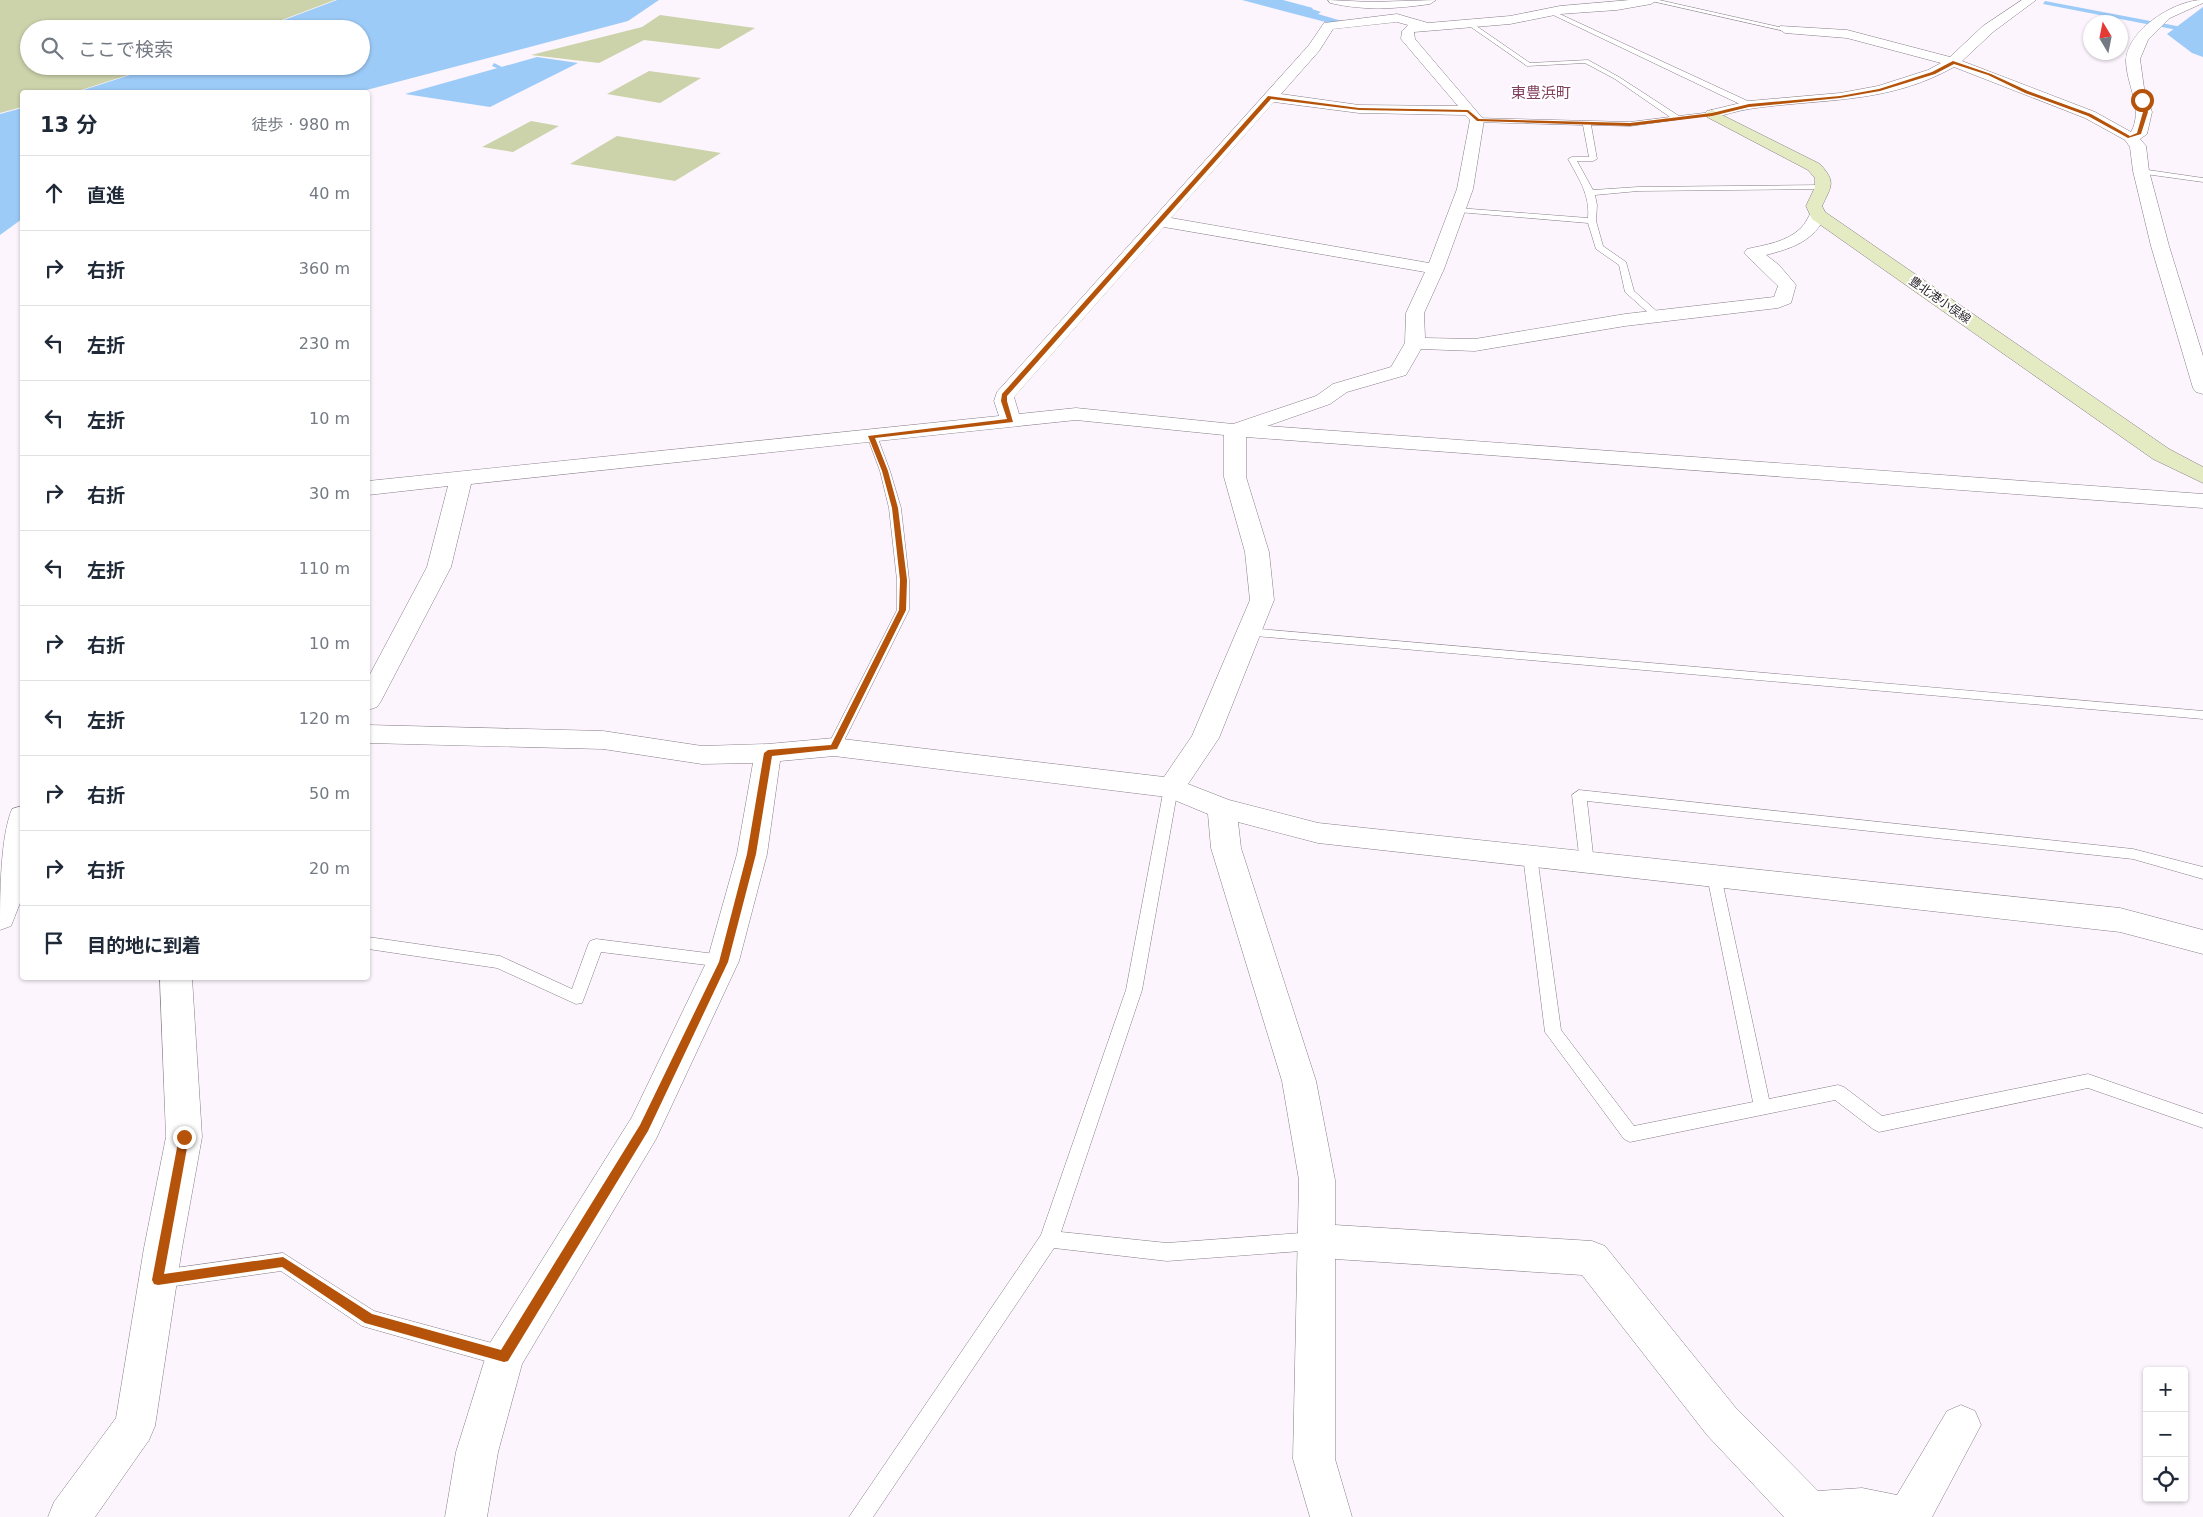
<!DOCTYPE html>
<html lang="ja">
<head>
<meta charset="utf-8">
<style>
	:root { --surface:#fff; --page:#f2f2f3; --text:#1f2937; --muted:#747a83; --line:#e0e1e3 }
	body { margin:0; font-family:"DejaVu Sans","Noto Sans JP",sans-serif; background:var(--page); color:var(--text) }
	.controls { position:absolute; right:15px; bottom:15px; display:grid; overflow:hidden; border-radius:5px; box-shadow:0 1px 4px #0004 }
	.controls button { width:45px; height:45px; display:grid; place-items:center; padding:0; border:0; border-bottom:1px solid var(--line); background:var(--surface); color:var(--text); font:25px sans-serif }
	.compass { position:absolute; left:2083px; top:15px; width:45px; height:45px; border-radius:50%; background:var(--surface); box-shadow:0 1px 4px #0004; rotate:350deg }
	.stop { position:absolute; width:15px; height:15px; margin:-11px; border:4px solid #b45309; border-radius:50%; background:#fff }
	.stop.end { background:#b45309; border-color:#fff; box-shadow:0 1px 5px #0008 }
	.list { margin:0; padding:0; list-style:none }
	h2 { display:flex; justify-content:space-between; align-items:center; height:65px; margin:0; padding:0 20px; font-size:21px }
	h2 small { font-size:16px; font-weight:400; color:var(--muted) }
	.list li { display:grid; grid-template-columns:32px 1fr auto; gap:15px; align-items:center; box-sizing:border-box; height:75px; padding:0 20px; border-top:1px solid var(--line) }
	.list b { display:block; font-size:19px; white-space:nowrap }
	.list em { font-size:16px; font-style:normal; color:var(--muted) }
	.icon { flex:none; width:28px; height:28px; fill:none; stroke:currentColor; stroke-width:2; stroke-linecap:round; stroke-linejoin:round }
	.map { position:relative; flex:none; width:2203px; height:1517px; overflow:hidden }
	.search { position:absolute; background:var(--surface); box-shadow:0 1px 4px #0004; left:20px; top:20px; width:350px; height:55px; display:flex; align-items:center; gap:12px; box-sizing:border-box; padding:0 18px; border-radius:28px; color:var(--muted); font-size:19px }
	.panel { position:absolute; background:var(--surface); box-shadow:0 1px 4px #0004; left:20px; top:90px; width:350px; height:890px; border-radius:5px }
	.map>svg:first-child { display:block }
	.green { fill:#ccd3ab }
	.water { fill:#9dcbf8 }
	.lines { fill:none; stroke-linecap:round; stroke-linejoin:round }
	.stream { fill:#9dcbf8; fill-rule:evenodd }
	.lane-casing { stroke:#867d86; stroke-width:1 }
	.street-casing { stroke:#867d86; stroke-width:1 }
	.secondary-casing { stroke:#867d86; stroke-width:1 }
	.lane { fill:#fff; fill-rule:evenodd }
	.street { fill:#fff; fill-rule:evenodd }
	.secondary { fill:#e4ebc3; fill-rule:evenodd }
	.route { fill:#b45309 }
	.labels { text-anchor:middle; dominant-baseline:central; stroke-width:4; stroke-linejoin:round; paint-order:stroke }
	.far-street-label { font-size:12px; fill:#231f23; stroke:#fff }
	.far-quarter-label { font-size:15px; fill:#803d5c; stroke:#fff }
</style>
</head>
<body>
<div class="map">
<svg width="2203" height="1517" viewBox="0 0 2203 1517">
	<rect width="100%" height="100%" fill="#fdf5fe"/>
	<g class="green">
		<path d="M 0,0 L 335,0 L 258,29 L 29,29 L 29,66 L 156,66 L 75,92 L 22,92 L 22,107 L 0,113 Z"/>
		<path d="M 660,15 L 755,28 L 719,49 L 644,40 L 599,63 L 531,55 L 642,27 Z"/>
		<path d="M 649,71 L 701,78 L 660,103 L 607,94 Z"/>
		<path d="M 531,121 L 559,126 L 513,152 L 482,147 Z"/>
		<path d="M 617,136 L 721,153 L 675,181 L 570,164 Z"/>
	</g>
	<g class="water">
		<path d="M 337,0 L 659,0 L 628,21 L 359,92 L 77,92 L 158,66 L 361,66 L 361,29 L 260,29 Z"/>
		<path d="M 1242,0 L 1283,0 L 1313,8 L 1312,9 L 1321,12 L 1318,14 L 1342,21 L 1333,24 Z"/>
		<path d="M 2203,7 L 2203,57 L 2192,53 L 2167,34 Z"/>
		<path d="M 537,57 L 578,63 L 490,107 L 405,94 Z"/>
		<path d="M 22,108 L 22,219 L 0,235 L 0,114 Z"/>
	</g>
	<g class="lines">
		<g class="stream">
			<path d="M 2045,1 L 2203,31 L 2203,35 L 2043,4 Z"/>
			<path d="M 494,63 L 502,67 L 499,69 L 492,66 Z"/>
		</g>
		<g class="lane-casing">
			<g id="lane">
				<path d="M 1647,0 L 1659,0 L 1788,29 L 1785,31 Z"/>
				<path d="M 1551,10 L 1752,103 L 1753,105 L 1746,107 L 1549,13 Z"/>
				<path d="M 1468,23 L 1472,23 L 1530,63 L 1588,60 L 1619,77 L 1679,116 L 1712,112 L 1716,114 L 1630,126 L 1591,125 L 1597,159 L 1593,161 L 1577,161 L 1593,190 L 1638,187 L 1823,185 L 1827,187 L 1823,189 L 1638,191 L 1595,195 L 1597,205 L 1596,221 L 1603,246 L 1626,262 L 1634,291 L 1662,316 L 1654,318 L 1625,292 L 1619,265 L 1596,249 L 1588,223 L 1458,212 L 1454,210 L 1458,208 L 1588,218 C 1590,195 1579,179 1568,159 L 1572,157 L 1589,157 L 1583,125 L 1477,122 L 1473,120 L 1474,118 L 1630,122 L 1670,117 L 1615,79 L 1585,63 L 1527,66 L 1468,25 Z"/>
				<path d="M 2141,169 L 2203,178 L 2203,182 L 2138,173 L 2138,169 Z"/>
				<path d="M 872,433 L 877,436 L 890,471 L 901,508 L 909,580 L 909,610 L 841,747 L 834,752 L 827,747 L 897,610 L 897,580 L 889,508 L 880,471 L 867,436 Z"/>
				<path d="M 1248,628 L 2203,711 L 2203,719 L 1244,635 L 1242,632 L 1244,629 Z"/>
				<path d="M 1171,783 L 1178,788 L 1142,990 L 1061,1232 L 1167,1243 L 1315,1232 L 1322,1235 L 1324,1241 L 1322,1247 L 1315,1250 L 1167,1261 L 1054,1248 L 873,1517 L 849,1517 L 1041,1235 L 1126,990 L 1164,788 Z"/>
				<path d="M 1579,790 L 2133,849 L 2203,867 L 2203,879 L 2133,859 L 1587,801 L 1594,863 L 1592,867 L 1582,867 L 1580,863 L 1572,795 Z"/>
				<path d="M 1530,851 L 1535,852 L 1537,856 L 1561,1030 L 1634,1126 L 1753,1102 L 1707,876 L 1709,872 L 1719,872 L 1721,876 L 1769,1099 L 1838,1085 L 1844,1087 L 1882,1116 L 2088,1074 L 2203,1114 L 2203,1128 L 2088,1088 L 1879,1132 L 1873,1129 L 1835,1100 L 1630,1142 L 1624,1139 L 1545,1032 L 1523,856 L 1525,852 Z"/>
				<path d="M 368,937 L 500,956 L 572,989 L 588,945 L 590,941 L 596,939 L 723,955 L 729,957 L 731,961 L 729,965 L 723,967 L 601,952 L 584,998 L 582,1003 L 576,1004 L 497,968 L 368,949 Z"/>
				<path d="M 283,1253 L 374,1311 L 503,1346 L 510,1349 L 513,1356 L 510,1363 L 503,1366 L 362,1326 L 281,1271 L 161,1288 L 154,1285 L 152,1279 L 154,1273 L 161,1270 Z"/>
			</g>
		</g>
		<g class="street-casing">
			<g id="street">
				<path d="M 1328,0 L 1371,2 L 1436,0 L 1430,4 C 1395,9 1364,11 1330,3 Z"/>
				<path d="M 1630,0 L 1657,0 L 1651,4 L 1617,10 L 1560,14 L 1510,24 L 1414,32 L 1415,39 L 1484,120 L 1473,189 L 1444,269 L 1424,313 L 1425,338 L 1475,339 L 1625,314 L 1774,297 L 1778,286 L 1744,253 L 1747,249 C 1765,245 1787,242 1801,228 C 1806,223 1808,217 1812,211 L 1824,211 L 1826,215 C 1814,241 1793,248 1766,255 L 1779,265 L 1796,285 L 1791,303 L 1778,308 L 1625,326 L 1475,351 L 1421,349 L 1406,375 L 1347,392 L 1330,404 L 1267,426 L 2203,494 L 2203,508 L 1246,437 L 1246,477 L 1269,552 L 1274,600 L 1219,738 L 1188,784 L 1229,800 L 1318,823 L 2120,908 L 2203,930 L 2203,954 L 2120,932 L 1318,843 L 1238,822 L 1241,848 L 1316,1081 L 1335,1180 L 1335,1225 L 1592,1241 L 1605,1246 L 1735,1407 L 1818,1491 L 1862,1488 L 1897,1495 L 1947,1411 L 1961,1405 L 1975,1411 L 1981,1425 L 1932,1517 L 1784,1517 L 1707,1435 L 1582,1275 L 1335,1259 L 1335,1459 L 1352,1517 L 1310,1517 L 1293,1459 L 1299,1180 L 1282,1081 L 1211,848 L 1208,814 L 1167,797 L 834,756 L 780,761 L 767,854 L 739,961 L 656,1139 L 522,1364 L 498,1452 L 487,1517 L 445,1517 L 456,1452 L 490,1343 L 632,1117 L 707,961 L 737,854 L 753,763 L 702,764 L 603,749 L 368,743 L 368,725 L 603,731 L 702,746 L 768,744 L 834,738 L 1164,777 L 1192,736 L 1250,600 L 1245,552 L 1224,477 L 1224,435 L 1076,420 L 471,484 L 451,567 L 381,701 L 377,707 L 368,710 L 368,678 L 427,567 L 448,486 L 368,495 L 368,481 L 999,416 L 994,401 L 997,392 L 1309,45 L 1324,23 L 1397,14 L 1428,23 L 1510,16 L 1560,6 ZM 1397,22 L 1408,25 L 1402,31 L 1401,39 L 1458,106 L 1359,105 L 1281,94 L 1319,51 L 1333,29 ZM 1274,102 L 1359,113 L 1465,115 L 1470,120 L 1457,189 L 1429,263 L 1171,218 ZM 1164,227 L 1425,272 L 1406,313 L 1405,343 L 1391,367 L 1333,384 L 1316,396 L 1233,424 L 1076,408 L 1019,414 L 1014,397 Z"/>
				<path d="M 2022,0 L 2036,0 L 1993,32 L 1962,61 L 2095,112 L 2131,132 C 2144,109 2126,85 2126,60 C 2128,29 2175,0 2203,0 L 2203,3 L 2170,18 L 2148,40 L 2140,59 L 2144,88 L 2152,112 L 2147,134 L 2140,139 L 2146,146 L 2149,171 L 2169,246 L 2203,356 L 2203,394 L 2196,392 L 2193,388 L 2151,246 L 2133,171 L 2130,147 L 2125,140 L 2085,118 L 1954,67 C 1886,105 1822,98 1749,109 C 1737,111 1724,115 1712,118 L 1705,114 L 1707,111 L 1749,101 L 1840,93 L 1878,86 L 1928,70 L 1941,63 L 1847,38 L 1785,33 L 1779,29 L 1780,26 L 1847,30 L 1950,57 L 1983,26 Z"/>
				<path d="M 22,806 L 22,898 L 11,926 L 0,930 C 0,897 0,837 12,809 Z"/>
				<path d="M 160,978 L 192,978 L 202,1137 L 182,1248 L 155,1426 L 149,1440 L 95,1517 L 48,1517 L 54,1502 L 116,1418 L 144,1248 L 166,1137 Z"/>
			</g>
		</g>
		<g class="secondary-casing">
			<path id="secondary" d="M 1712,110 L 1820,164 C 1836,182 1832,185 1822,206 L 1825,212 L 2169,449 L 2203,467 L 2203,483 L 2153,459 L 1812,219 L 1806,206 L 1815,187 L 1815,178 L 1808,170 L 1707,117 L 1705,114 Z"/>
		</g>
		<use href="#lane" class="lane"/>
		<use href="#street" class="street"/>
		<use href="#secondary" class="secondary"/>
	</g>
	<path class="route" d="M 1953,61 L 1991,74 L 2028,91 L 2091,114 L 2130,136 L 2137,133 L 2143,112 L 2140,100 L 2143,99 L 2148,112 L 2141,134 L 2128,138 L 2088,116 L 2025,93 L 1988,75 L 1954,64 L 1935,74 L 1880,91 L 1840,98 L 1749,107 L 1712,116 L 1630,126 L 1477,121 L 1467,112 L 1359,110 L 1271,99 L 1007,396 L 1007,401 L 1013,422 L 875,438 L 888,471 L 898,508 L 907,580 L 906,610 L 837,749 L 772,756 L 756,854 L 728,962 L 648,1131 L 508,1361 L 504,1362 L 365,1323 L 282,1267 L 158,1285 L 154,1284 L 152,1280 L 179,1137 L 184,1133 L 189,1137 L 164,1274 L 283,1257 L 372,1314 L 501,1350 L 640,1125 L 719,962 L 747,854 L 764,753 L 768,750 L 831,745 L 899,610 L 900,580 L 892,508 L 882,471 L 868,436 L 1007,419 L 1001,401 L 1002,394 L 1268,96 L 1359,108 L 1468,110 L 1479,119 L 1630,123 L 1712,113 L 1749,104 L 1840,96 L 1879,89 L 1932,72 Z"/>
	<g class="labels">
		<g class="far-street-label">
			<text transform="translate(1940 300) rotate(35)">豊北港小俣線</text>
		</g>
		<g class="far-quarter-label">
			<text x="1541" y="93">東豊浜町</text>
		</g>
	</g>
</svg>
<div class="controls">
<button>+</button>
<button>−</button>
<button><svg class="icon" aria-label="locate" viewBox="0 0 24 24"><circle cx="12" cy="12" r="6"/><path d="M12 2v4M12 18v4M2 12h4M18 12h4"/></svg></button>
</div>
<svg class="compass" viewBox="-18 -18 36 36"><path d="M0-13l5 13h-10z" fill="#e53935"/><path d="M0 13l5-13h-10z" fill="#747a83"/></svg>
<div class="stop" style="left:2142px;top:100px"></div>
<div class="stop end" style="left:184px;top:1137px"></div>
<div class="search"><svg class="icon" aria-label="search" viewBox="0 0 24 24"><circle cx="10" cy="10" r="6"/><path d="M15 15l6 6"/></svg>ここで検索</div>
<section class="panel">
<h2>13 分<small>徒歩 · 980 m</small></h2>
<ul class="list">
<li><svg class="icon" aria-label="ahead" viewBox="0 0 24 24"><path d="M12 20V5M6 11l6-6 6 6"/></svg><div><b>直進</b></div><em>40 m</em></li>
<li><svg class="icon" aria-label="right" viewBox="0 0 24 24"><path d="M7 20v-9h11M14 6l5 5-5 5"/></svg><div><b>右折</b></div><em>360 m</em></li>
<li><svg class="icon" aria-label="left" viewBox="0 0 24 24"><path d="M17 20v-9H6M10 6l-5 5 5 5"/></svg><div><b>左折</b></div><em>230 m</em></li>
<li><svg class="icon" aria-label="left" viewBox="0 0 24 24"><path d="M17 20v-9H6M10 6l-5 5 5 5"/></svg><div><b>左折</b></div><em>10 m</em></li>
<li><svg class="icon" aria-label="right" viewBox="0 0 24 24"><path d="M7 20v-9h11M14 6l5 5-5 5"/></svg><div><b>右折</b></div><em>30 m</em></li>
<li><svg class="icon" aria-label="left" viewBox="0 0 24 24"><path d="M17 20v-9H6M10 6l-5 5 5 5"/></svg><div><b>左折</b></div><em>110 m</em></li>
<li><svg class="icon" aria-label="right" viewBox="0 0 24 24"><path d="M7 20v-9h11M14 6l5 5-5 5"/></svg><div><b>右折</b></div><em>10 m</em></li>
<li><svg class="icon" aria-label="left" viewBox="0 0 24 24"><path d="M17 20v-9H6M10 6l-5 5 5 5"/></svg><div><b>左折</b></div><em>120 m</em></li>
<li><svg class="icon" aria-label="right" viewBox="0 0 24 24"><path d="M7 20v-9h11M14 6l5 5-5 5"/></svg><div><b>右折</b></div><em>50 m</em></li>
<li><svg class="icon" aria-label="right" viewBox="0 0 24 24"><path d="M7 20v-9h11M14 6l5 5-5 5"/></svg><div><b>右折</b></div><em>20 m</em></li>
<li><svg class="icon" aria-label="arrive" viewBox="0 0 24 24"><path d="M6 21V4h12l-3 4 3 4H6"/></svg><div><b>目的地に到着</b></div></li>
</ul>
</section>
</div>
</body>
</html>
